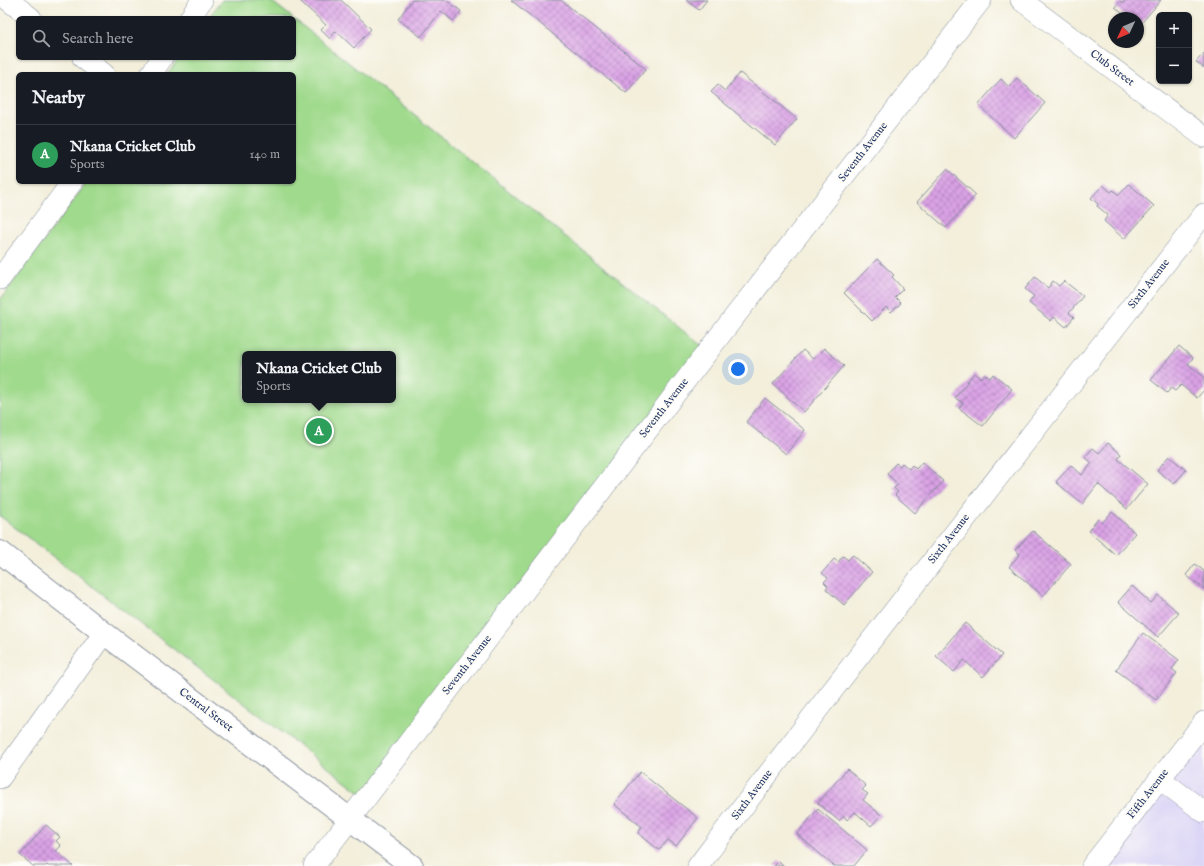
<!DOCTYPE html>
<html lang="en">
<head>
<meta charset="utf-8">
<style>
	:root { --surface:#171b24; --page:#20242c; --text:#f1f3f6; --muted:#9ea1a6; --line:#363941; --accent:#d690ce }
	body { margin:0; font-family:"IM FELL English",serif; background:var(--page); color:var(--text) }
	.controls { position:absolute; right:12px; top:12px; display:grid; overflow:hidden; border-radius:6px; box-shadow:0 1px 3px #0004 }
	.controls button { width:36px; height:36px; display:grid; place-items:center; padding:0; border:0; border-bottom:1px solid var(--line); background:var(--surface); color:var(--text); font:20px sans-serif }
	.compass { position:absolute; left:1108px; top:12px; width:36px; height:36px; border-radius:50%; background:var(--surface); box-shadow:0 1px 3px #0004; rotate:226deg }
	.you { position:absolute; left:738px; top:369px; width:14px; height:14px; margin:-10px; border:3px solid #fff; border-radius:50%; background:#1a73e8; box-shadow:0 0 0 6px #1a73e833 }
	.badge { display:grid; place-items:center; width:26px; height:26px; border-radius:50%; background:var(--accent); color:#fff; font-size:13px; font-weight:700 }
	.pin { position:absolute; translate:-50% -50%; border:2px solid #fff; box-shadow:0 1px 4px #0006 }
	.popup { position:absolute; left:242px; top:351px; width:154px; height:52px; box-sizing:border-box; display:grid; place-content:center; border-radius:6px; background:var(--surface); filter:drop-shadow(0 1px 3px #0005); font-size:13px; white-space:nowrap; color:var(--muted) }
	.popup b { font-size:15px; color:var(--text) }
	.popup::after { content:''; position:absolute; left:50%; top:100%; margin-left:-8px; border:8px solid transparent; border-top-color:var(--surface) }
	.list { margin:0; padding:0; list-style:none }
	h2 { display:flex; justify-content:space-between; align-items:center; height:52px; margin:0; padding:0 16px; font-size:17px }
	h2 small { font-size:13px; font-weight:400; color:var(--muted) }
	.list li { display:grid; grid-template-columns:26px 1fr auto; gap:12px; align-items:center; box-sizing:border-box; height:60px; padding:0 16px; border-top:1px solid var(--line) }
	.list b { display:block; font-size:15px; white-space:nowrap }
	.list p { margin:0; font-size:13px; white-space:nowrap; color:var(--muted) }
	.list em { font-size:13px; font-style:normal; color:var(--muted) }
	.icon { flex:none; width:22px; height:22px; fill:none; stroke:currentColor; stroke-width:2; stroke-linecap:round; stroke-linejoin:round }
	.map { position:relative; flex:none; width:1204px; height:866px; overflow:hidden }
	.search { position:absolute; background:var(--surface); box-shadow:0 1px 3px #0004; left:16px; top:16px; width:280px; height:44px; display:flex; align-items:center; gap:10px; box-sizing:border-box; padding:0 14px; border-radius:6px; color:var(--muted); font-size:15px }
	.panel { position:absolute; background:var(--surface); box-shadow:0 1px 3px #0004; left:16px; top:72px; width:280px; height:112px; border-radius:6px }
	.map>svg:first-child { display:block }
	.built { fill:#dcd6f6 }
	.pitch { fill:#a0da8d; stroke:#5e8476; fill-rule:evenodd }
	.building { fill:url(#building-cross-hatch) }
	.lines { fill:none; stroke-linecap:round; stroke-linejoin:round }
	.minor-casing { stroke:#878f9c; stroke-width:22 }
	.major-casing { stroke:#878f9c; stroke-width:24 }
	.minor { stroke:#fff; stroke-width:21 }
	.major { stroke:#fff; stroke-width:22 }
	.labels { text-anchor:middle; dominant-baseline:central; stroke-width:4; stroke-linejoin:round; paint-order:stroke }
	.street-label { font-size:11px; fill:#1b2f5e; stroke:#fdfcf7 }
</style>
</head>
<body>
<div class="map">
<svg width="1204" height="866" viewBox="0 0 1204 866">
	<defs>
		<pattern id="building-cross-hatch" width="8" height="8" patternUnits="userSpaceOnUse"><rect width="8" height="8" fill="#daa2e5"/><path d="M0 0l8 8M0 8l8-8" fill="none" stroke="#b084bd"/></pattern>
	</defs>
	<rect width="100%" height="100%" fill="#fdfcf7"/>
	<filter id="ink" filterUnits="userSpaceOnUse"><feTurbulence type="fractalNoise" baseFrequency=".025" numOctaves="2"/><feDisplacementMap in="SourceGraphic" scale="8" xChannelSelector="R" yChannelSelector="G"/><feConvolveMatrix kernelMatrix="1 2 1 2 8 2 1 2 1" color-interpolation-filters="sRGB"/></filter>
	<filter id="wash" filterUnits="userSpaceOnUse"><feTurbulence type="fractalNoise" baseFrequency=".012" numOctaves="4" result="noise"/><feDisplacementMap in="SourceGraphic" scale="16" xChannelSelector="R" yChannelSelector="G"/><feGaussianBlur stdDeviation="0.9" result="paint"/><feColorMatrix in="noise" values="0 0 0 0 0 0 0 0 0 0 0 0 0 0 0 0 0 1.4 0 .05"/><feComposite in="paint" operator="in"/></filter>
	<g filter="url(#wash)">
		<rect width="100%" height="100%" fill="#f3efdb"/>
		<path class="built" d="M 1204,734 L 1204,866 L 1101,866 Z"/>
		<g class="pitch">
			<path d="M 222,0 L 270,0 L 293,18 L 208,18 Z"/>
			<path d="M 294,19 L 702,346 L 365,796 L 0,516 L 0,300 L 87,182 L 294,182 L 294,74 L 167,74 L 179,58 L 294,58 ZM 245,354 L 393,354 L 393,400 L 245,400 Z"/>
		</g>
		<g id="blocks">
			<g class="building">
				<path d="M 303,0 L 341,0 L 371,29 L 354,48 L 336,31 L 330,39 L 321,30 L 326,25 L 301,2 Z"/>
				<path d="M 412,0 L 446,0 L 461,11 L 453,21 L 441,11 L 421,37 L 398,19 Z"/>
				<path d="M 511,0 L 561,0 L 646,69 L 626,93 Z"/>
				<path d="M 686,0 L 707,0 L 699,10 Z"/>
				<path d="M 1125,0 L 1161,0 L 1138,27 L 1138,18 L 1128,18 L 1115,7 L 1120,1 L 1123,3 Z"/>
				<path d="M 1204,53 L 1204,68 L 1196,62 Z"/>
				<path d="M 740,73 L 797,119 L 775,145 L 711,92 L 718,85 L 725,91 Z"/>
				<path d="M 1017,78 L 1045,103 L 1014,138 L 978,105 L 1001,79 L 1009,87 Z"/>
				<path d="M 947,169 L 976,195 L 946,228 L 917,202 Z"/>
				<path d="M 1129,184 L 1154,206 L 1124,239 L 1104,221 L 1108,215 L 1097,206 L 1098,204 L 1091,198 L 1103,185 L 1111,192 L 1113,190 L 1119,195 Z"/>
				<path d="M 877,259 L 894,275 L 892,277 L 903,289 L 895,297 L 901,303 L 891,312 L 886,307 L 872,321 L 844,293 Z"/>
				<path d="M 1035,277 L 1048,288 L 1053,281 L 1059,286 L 1064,281 L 1083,296 L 1069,313 L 1074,317 L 1066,327 L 1054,317 L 1051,321 L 1029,303 L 1034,296 L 1025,289 Z"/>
				<path d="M 1179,346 L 1193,358 L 1188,364 L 1204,377 L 1204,390 L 1197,398 L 1181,385 L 1175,391 L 1171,388 L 1167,393 L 1151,380 Z"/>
				<path d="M 824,348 L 844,366 L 804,412 L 773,384 L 803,350 L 813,359 Z"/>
				<path d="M 974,373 L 981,378 L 984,374 L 990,378 L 993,374 L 1012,389 L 983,426 L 959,408 L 963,403 L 955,398 Z"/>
				<path d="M 765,398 L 805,430 L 786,454 L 746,422 Z"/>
				<path d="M 1108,443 L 1121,454 L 1118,459 L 1148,484 L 1127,509 L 1098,484 L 1082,504 L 1056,482 L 1071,465 L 1082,475 L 1092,463 L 1085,457 L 1093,448 L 1099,453 Z"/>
				<path d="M 1169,456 L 1186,470 L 1174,484 L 1157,470 Z"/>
				<path d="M 922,462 L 943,481 L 915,513 L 895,495 L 898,492 L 894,488 L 898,484 L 887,474 L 896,463 L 900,466 L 902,463 L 909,469 L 912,465 L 916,469 Z"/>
				<path d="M 1112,512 L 1135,533 L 1116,555 L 1088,531 L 1098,519 L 1102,523 Z"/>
				<path d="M 1033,531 L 1071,564 L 1043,596 L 1009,567 L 1020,554 L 1015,550 Z"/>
				<path d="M 853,555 L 872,572 L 844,605 L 826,589 L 828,586 L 824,582 L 828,578 L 822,573 L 834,559 L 838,562 L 843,556 L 848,560 Z"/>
				<path d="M 1195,564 L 1204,571 L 1204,589 L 1186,575 Z"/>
				<path d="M 1132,586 L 1151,603 L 1158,595 L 1179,613 L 1158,637 L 1118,602 Z"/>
				<path d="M 965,623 L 1002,655 L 983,677 L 964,660 L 954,672 L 936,656 Z"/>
				<path d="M 1143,633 L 1179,660 L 1172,669 L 1177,673 L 1156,700 L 1116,670 Z"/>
				<path d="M 847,769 L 866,786 L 862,790 L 868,794 L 863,800 L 881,815 L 871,826 L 855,812 L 847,820 L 844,816 L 839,821 L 818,803 Z"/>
				<path d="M 640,772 L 698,818 L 676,846 L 668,840 L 659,850 L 638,833 L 642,827 L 614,804 Z"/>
				<path d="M 818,809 L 867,850 L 854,866 L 834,866 L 797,834 Z"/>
				<path d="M 46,825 L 60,837 L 56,841 L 61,846 L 56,851 L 73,866 L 48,866 L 47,865 L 46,866 L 33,866 L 20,855 Z"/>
				<path d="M 779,861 L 784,866 L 774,866 Z"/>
			</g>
		</g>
	</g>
	<g filter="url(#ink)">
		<use href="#blocks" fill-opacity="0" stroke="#878f9c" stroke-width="1"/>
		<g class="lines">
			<g class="minor-casing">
				<g id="minor">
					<path d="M 8,0 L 31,18"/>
					<path d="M 1021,0 L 1204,137"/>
					<path d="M 190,18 L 202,0"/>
					<path d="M 83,58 L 104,74"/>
					<path d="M 151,74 L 162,58"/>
					<path d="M 0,279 L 72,182"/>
					<path d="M 0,778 L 104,633"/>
					<path d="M 1160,779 L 1204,812"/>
					<path d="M 314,866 L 721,334 L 981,0"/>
					<path d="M 698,866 C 864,647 1034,431 1204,214"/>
					<path d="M 1092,866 L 1204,722"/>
				</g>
			</g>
			<g class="major-casing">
				<path id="major" d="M 0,552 L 104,633 L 412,866"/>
			</g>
			<use href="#minor" class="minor"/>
			<use href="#major" class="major"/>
		</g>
	</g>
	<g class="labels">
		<g class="street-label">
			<text transform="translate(1112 68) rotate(37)">Club Street</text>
			<text transform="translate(863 152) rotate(-52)">Seventh Avenue</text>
			<text transform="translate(1149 284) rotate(-52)">Sixth Avenue</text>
			<text transform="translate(664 408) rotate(-52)">Seventh Avenue</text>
			<text transform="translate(949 539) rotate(-52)">Sixth Avenue</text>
			<text transform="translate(467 665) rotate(-52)">Seventh Avenue</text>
			<text transform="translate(206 710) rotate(37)">Central Street</text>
			<text transform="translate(1148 794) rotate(-52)">Fifth Avenue</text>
			<text transform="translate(752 795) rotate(-53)">Sixth Avenue</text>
		</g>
	</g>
</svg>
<div class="controls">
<button>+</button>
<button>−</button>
</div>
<svg class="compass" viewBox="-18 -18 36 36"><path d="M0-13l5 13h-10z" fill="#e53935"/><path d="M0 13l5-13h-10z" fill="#9ea1a6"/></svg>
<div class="you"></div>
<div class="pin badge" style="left:319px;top:431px;background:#2e9e5b">A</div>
<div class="popup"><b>Nkana Cricket Club</b>Sports</div>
<div class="search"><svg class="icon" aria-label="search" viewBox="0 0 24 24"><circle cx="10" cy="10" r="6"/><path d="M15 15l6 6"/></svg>Search here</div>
<section class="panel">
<h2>Nearby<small></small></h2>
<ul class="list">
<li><span class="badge" style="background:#2e9e5b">A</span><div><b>Nkana Cricket Club</b><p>Sports</p></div><em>140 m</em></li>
</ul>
</section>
</div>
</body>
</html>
